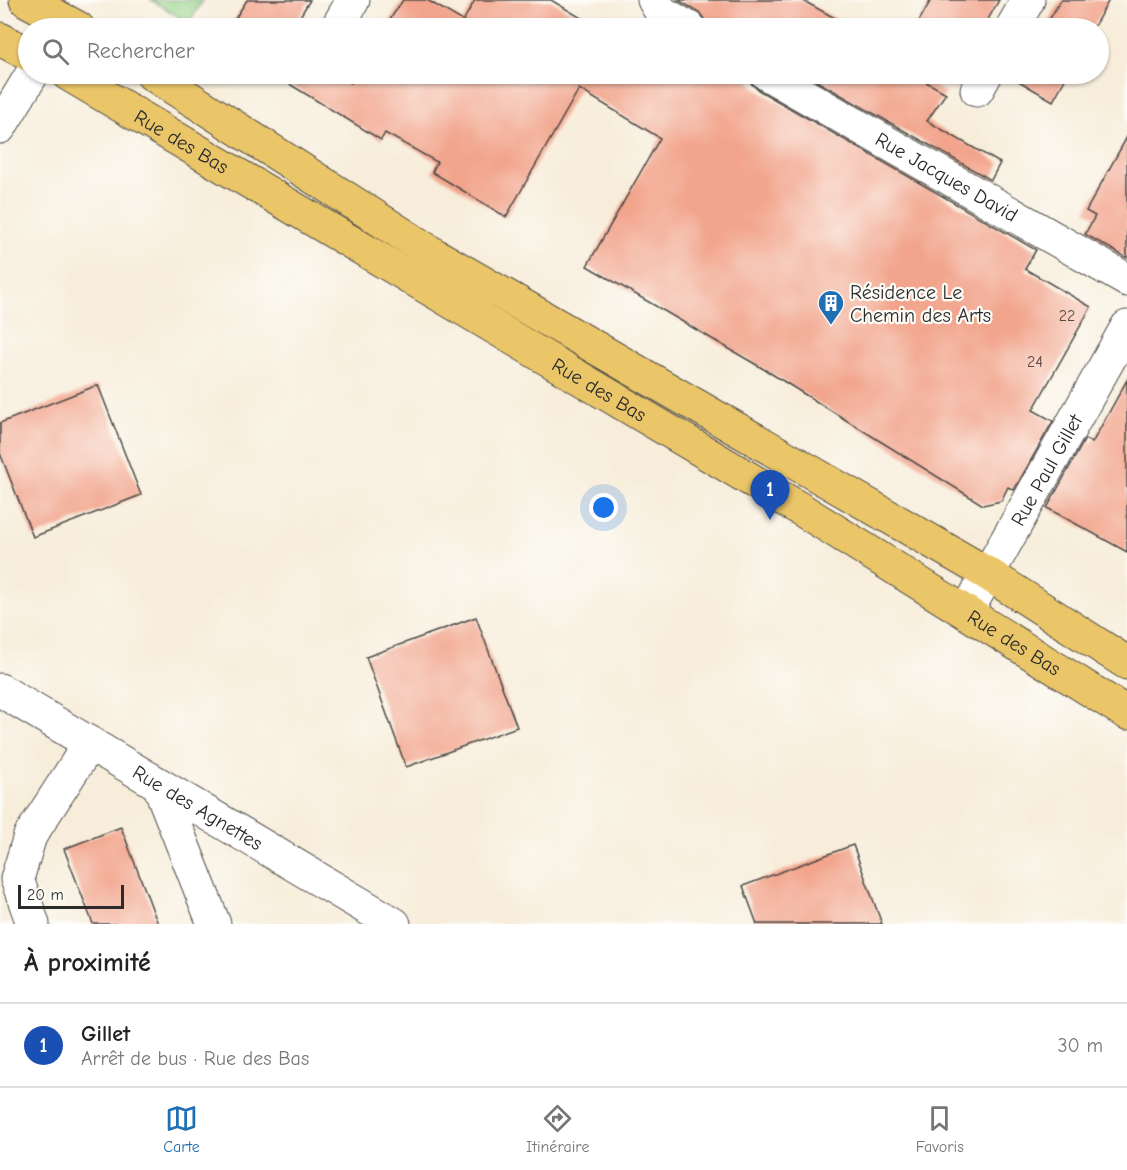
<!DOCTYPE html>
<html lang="fr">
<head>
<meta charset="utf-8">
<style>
	:root { --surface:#fff; --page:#f2f2f2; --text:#222; --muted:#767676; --line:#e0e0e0; --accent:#1f6fb2 }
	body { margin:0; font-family:"Comic Neue",sans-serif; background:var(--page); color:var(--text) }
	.scale { position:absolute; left:18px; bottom:15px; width:106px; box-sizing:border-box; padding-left:6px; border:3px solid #2b2b2b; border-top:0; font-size:16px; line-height:21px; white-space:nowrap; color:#2b2b2b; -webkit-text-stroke:4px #fdfcf7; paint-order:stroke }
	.you { position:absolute; left:604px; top:508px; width:21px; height:21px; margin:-15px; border:4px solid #fff; border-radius:50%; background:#1a73e8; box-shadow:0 0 0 9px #1a73e833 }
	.badge { display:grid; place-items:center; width:39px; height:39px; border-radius:50%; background:var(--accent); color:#fff; font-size:20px; font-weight:700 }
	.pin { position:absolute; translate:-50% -50px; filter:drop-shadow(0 2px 3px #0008) }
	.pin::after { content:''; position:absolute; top:32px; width:21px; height:18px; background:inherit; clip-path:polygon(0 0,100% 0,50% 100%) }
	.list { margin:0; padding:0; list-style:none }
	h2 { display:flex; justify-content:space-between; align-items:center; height:78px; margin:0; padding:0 24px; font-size:26px }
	h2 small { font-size:20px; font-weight:400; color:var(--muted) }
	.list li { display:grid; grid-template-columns:39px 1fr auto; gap:18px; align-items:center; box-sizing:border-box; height:84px; padding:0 24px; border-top:2px solid var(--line) }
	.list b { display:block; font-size:22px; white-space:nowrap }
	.list p { margin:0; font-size:20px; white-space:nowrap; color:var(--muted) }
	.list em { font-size:20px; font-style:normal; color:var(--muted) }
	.icon { flex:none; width:33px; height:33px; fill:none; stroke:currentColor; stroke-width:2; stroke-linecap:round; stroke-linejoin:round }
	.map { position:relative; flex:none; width:1127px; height:924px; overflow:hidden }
	.search { position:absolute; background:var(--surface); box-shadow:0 2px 4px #0004; left:18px; right:18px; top:18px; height:66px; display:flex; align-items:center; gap:15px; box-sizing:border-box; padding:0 21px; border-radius:33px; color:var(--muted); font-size:22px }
	.sheet { height:162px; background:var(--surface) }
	nav { display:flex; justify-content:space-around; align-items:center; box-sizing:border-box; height:84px; border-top:2px solid var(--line); background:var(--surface); font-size:16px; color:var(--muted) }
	nav a { display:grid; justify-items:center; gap:3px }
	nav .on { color:var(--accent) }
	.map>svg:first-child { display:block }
	.green { fill:#93d085; stroke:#5f7e58; stroke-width:1.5 }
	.building { fill:#f2a48c }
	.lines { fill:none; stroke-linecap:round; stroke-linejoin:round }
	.minor-casing { stroke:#4a4845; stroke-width:35 }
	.major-casing { stroke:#4a4845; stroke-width:35 }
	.minor { stroke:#fff; stroke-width:33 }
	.major { stroke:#ebc669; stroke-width:33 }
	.labels { text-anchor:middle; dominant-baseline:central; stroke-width:4.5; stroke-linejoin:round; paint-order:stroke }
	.number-label { font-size:16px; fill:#5d4943 }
	.street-label { font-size:20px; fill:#2b2b2b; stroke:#fdfcf7 }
	.poi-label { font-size:20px; fill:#2b2b2b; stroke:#fdfcf7; text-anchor:start }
</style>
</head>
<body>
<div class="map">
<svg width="1127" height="924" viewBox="0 0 1127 924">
	<rect width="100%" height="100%" fill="#fdfcf7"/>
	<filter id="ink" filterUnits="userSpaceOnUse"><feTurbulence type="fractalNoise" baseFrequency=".0167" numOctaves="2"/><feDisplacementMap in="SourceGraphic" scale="12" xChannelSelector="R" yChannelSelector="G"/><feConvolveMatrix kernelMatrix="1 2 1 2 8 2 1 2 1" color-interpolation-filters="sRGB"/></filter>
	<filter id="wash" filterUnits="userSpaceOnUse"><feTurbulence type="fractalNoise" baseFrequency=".008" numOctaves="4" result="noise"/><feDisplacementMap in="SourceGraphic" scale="24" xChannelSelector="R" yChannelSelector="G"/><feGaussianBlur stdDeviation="1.35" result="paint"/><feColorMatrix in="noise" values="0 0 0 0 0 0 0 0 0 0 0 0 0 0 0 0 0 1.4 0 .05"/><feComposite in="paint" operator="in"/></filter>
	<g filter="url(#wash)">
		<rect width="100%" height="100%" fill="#f7edda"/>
		<path class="green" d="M 151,0 L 203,0 L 189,23 Z"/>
		<g id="blocks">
			<g class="building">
				<path d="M 247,0 L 310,0 L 293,28 L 229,28 Z"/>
				<path d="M 403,0 L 427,0 L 463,21 L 475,0 L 551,0 L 598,28 L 384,28 Z"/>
				<path d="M 678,0 L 802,0 L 853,28 L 710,28 L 699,12 Z"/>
				<path d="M 931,0 L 999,0 L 983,28 L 915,28 Z"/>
				<path d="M 1061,0 L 1109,0 L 1093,28 L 1044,28 Z"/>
				<path d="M 291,74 L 336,74 L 351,83 L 357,74 L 748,74 L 751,83 L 758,90 L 1036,250 L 1025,269 L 1091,307 L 1033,410 L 1053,421 L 1014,490 L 1008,487 L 1001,501 L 983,505 L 767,371 L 587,266 L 660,138 L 579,89 L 506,217 L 432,172 L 437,162 L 385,133 L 381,140 L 286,82 Z"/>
				<path d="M 804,74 L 912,74 L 946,93 L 927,121 L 1000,163 L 991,180 Z"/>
				<path d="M 1018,74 L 1068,74 L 1053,101 L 1015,79 Z"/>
				<path d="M 1127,137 L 1127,258 L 1085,234 L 1095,216 L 1086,211 Z"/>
				<path d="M 1127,380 L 1127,552 L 1047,508 L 1085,439 L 1092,443 Z"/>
				<path d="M 98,385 L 141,495 L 33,537 L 0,453 L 0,423 Z"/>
				<path d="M 476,617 L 517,727 L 406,767 L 366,657 Z"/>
				<path d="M 121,827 L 158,924 L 93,924 L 64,849 Z"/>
				<path d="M 853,845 L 882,924 L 757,924 L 743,886 Z"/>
			</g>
		</g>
	</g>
	<g filter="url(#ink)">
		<use href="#blocks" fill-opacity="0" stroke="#4a4845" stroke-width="1.5"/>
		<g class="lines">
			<g class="minor-casing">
				<g id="minor">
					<path d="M 654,0 L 661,12 L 689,28"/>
					<path d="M 337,28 L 353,0"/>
					<path d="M 1012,28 L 1028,0"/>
					<path id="s1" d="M 767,74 L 1127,280"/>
					<path d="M 977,90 L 986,74"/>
					<path d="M 0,127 L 32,74"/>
					<path id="s2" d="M 967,611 L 1127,327"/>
					<path id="s3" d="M 0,690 L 394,924"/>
					<path d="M 159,785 L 214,924"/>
					<path d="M 33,924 L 17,879 L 30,836 L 90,743"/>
				</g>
			</g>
			<g class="major-casing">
				<g id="major">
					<path d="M 26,0 L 78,28"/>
					<path d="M 0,39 L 28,54"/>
					<path id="s4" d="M 68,74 L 802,510 L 1127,713"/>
					<path d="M 152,74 L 435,255 L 988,574 L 1127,663"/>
				</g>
			</g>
			<use href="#minor" class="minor"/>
			<use href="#major" class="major"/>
		</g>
	</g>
	<defs>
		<g id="building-pin" transform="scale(1.35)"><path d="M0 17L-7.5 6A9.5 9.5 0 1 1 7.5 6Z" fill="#1f6fb2" stroke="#fdfcf7"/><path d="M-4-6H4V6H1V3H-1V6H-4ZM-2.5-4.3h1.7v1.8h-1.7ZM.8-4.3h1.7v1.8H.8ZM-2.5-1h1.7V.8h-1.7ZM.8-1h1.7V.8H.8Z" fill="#fff"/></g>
	</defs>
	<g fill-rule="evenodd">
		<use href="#building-pin" x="831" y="303"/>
	</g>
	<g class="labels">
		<g class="number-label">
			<text x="1067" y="316">22</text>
			<text x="1035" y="362">24</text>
		</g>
		<g class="street-label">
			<text stroke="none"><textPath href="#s4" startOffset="132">Rue des Bas</textPath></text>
			<text stroke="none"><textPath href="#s1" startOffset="207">Rue Jacques David</textPath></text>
			<text stroke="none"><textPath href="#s4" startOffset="618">Rue des Bas</textPath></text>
			<text stroke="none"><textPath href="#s2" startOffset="162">Rue Paul Gillet</textPath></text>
			<text stroke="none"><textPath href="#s4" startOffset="1104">Rue des Bas</textPath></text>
			<text stroke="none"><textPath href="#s3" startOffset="230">Rue des Agnettes</textPath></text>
		</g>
		<g class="poi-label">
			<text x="850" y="292">Résidence Le<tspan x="850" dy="23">Chemin des Arts</tspan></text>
		</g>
	</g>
</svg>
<div class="scale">20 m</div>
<div class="you"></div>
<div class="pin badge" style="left:770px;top:520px;background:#1a4fb4">1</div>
<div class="search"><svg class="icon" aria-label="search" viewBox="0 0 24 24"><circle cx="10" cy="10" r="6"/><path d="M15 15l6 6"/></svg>Rechercher</div>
</div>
<section class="sheet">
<h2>À proximité<small></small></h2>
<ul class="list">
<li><span class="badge" style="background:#1a4fb4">1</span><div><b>Gillet</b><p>Arrêt de bus · Rue des Bas</p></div><em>30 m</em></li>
</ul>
</section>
<nav>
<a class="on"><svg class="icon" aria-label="map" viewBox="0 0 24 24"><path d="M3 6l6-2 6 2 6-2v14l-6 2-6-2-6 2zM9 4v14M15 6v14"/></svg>Carte</a>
<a><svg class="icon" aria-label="directions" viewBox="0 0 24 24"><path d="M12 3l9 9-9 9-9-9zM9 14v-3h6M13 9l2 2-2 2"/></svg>Itinéraire</a>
<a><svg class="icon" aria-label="saved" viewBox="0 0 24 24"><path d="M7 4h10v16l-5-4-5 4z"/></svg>Favoris</a>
</nav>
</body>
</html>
